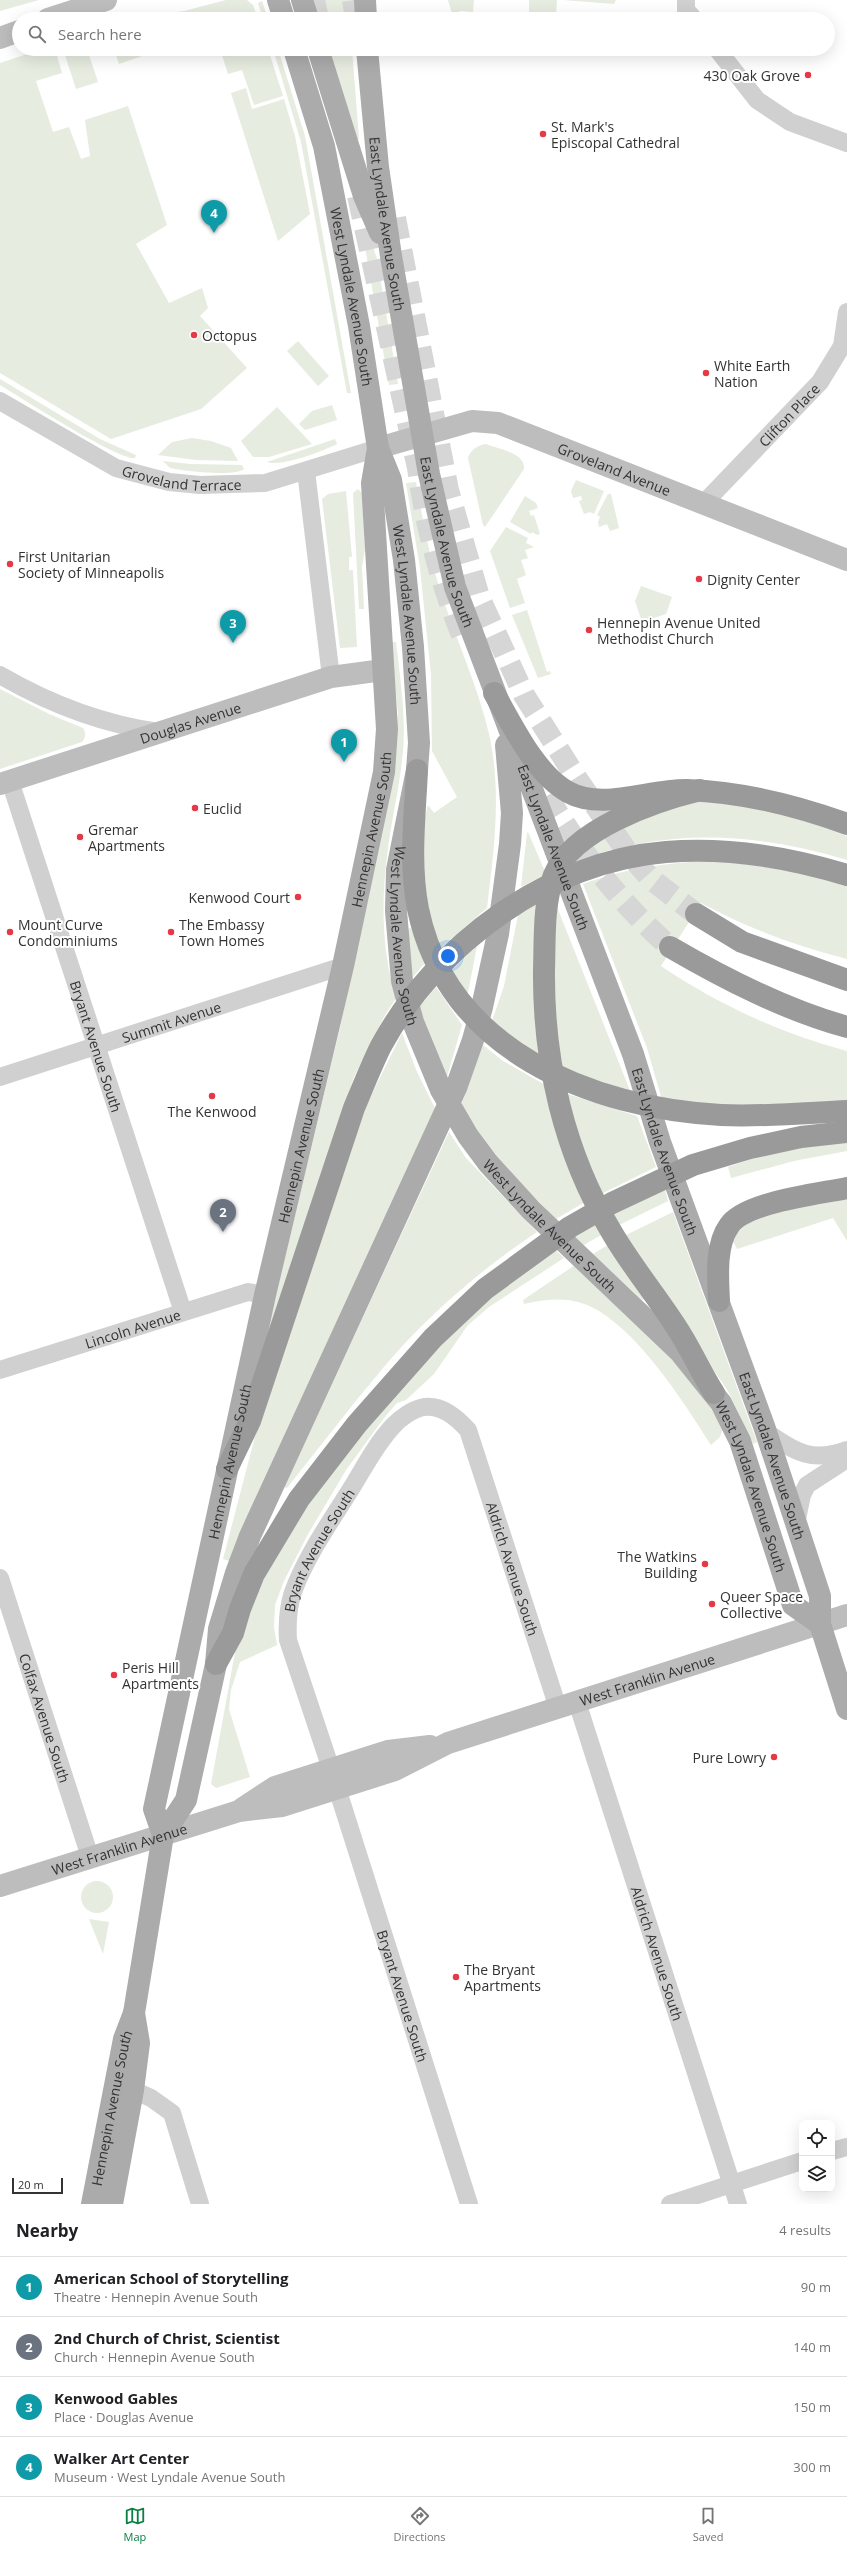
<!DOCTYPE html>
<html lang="en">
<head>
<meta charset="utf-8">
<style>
	:root { --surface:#fff; --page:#f6f6f6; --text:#202124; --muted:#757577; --line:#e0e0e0; --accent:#0b8043 }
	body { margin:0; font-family:"Open Sans",sans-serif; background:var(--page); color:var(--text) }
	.controls { position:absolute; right:12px; bottom:12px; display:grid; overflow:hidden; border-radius:8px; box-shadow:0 4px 16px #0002 }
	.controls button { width:36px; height:36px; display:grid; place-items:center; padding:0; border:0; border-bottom:1px solid var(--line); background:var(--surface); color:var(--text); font:20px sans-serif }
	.scale { position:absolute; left:12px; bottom:10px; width:51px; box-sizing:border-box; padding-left:4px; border:2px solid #333; border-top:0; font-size:11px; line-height:14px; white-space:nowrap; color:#333; -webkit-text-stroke:3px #fff; paint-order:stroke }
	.you { position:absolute; left:448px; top:956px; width:14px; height:14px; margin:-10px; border:3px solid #fff; border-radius:50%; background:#1a73e8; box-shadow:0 0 0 6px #1a73e833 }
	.badge { display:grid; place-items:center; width:26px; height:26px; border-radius:50%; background:var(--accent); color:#fff; font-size:13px; font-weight:700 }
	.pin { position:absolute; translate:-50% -33px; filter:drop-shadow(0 1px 2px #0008) }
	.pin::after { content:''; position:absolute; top:21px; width:14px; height:12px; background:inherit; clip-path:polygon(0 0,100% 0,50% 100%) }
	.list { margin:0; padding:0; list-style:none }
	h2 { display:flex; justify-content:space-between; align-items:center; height:52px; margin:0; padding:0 16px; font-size:17px }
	h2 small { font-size:13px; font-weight:400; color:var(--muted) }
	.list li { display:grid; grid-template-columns:26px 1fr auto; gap:12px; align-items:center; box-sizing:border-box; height:60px; padding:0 16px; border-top:1px solid var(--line) }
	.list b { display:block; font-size:15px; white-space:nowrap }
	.list p { margin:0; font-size:13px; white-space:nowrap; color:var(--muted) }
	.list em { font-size:13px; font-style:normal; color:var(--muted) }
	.icon { flex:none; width:22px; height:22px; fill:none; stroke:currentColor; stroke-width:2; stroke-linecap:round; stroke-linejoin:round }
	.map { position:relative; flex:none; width:847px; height:2204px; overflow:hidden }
	.search { position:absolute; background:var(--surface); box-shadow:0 4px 16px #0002; left:12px; right:12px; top:12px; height:44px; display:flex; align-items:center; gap:10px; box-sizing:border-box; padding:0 14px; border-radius:22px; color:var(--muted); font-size:15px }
	.sheet { height:292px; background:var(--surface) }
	nav { display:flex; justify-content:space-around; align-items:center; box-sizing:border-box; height:56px; border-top:1px solid var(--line); background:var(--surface); font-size:11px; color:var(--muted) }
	nav a { display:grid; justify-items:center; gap:2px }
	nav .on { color:var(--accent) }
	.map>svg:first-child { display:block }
	.green { fill:#e6ecdf }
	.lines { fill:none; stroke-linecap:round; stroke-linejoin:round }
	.highway-tunnel { stroke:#d6d6d6; stroke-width:22; stroke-dasharray:22 11; stroke-linecap:butt }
	.street { stroke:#d0d0d0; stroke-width:18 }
	.secondary { stroke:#bdbdbd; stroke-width:22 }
	.primary { stroke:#ababab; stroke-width:22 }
	.highway { stroke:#9a9a9a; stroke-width:22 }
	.poi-dot { fill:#e63946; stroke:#fff; stroke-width:1.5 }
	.labels { text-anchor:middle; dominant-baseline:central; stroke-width:4; stroke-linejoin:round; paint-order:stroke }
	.poi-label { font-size:14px; fill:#333; stroke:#fff; text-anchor:start }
	.street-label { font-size:14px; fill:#333; stroke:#fff }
</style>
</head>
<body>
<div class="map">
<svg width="847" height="2204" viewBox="0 0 847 2204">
	<rect width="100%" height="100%" fill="#fff"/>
	<g class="green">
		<path d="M 0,0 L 39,0 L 0,11 Z"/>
		<path d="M 226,0 L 247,0 L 253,5 L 258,19 L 126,19 L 184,11 Z"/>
		<path d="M 309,0 L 350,0 L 351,19 L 315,19 Z"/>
		<path d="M 448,0 L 474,0 L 473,12 L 460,11 L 453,17 Z"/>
		<path d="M 527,0 L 557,0 L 556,16 L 529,15 L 529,0 Z"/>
		<path d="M 563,0 L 616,0 L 614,4 Z"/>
		<path d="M 262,1 L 268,19 L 263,19 L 258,3 Z"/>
		<path d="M 36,49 L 55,49 L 62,73 L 36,81 L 53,132 L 69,127 L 81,159 L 90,156 L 85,120 L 128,106 L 167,225 L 136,244 L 169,303 L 202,288 L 208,308 L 200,316 L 247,368 L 201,409 L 111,439 L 0,373 L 0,63 L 33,52 Z"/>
		<path d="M 63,49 L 87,49 L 98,82 L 76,89 Z"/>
		<path d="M 114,49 L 146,49 L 148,54 L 119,64 Z"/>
		<path d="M 220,49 L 268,49 L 283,96 L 254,105 L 242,70 L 228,74 Z"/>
		<path d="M 273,49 L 278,49 L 305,136 L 351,393 L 347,393 L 301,142 Z"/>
		<path d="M 325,49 L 352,49 L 359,139 L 354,141 Z"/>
		<path d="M 246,88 L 252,109 L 284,99 L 295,136 L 310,214 L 278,241 L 231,93 Z"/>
		<path d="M 367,229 L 377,259 L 398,384 L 389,385 L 362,230 Z"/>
		<path d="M 298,341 L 329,376 L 318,386 L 287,351 Z"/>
		<path d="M 0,379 L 100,439 L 136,455 L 135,458 C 119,461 20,397 0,385 Z"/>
		<path d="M 332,405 L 337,420 L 305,430 L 299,424 L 312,411 Z"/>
		<path d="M 277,407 L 312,444 L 269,457 L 253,457 L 241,441 Z"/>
		<path d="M 192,438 L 211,441 L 231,448 L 238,461 L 196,460 L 158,455 L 172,442 Z"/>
		<path d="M 335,439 L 337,444 C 323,451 282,467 267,462 Z"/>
		<path d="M 486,444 C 498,449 526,453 524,469 L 485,527 L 483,525 L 468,458 C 470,450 478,445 486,444 Z"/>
		<path d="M 163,461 L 190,464 L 242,465 L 244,469 C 236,477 183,471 170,468 Z"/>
		<path d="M 576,480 L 604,491 L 594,514 L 590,512 L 584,514 L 579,501 L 582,500 L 581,496 L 573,498 L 571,491 Z"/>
		<path d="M 416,482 C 423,521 430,561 443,599 C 458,644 478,687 489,734 C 502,792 494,850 487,908 L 438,950 L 425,916 L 423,825 L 428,805 L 434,813 L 457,797 L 432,751 L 431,675 L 420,568 L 406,483 Z"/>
		<path d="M 358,489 L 362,493 L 365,549 L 362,567 L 364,609 L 359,609 L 353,493 Z"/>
		<path d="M 346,491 L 352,557 L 349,557 L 349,570 L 353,570 L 357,647 L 340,648 L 322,499 L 328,494 Z"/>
		<path d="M 608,494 L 611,494 L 619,528 L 610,531 L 607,524 L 599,527 L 598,522 L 600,517 L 597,515 Z"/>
		<path d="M 525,496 L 536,503 L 538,508 L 529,511 L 531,516 L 534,515 L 540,534 L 537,535 L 532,532 L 531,534 L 510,522 Z"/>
		<path d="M 506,527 L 528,538 L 526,543 L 534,547 L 525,550 L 528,558 L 521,560 L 526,575 L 517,579 L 525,603 L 510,608 L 490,551 Z"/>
		<path d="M 641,586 L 672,597 L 666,614 L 642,622 L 635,601 Z"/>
		<path d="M 527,610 L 547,672 L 550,671 L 551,674 L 538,678 L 512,615 Z"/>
		<path d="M 391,642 L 396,642 C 400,678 406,715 403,751 C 400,786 391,821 387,856 C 381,902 382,954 396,998 L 385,1015 L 354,1077 L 264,1345 L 340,1028 L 393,777 L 398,714 Z"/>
		<path d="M 0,689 L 49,714 L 83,728 C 86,733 86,737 82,742 L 0,769 Z"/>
		<path d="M 695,800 L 758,808 L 803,820 L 847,836 L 847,860 C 757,832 665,828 576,861 L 600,836 Z"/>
		<path d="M 528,832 L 546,874 L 521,887 L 527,833 Z"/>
		<path d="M 723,860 L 847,881 L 847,959 C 795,946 748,928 701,903 L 661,966 C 719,1005 780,1033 847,1051 L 847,1101 L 745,1108 L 662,1100 L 647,1048 L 583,884 C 629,867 675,862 723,860 Z"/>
		<path d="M 537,904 L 540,1059 L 491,1024 L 504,986 L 518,915 Z"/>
		<path d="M 557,907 L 631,1093 L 558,1068 L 551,1005 Z"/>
		<path d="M 412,928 L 424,964 L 413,977 L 405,929 Z"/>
		<path d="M 477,946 L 467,998 L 449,973 Z"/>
		<path d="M 436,987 L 462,1025 L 447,1077 L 418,1008 Z"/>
		<path d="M 402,1033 L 417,1072 L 435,1108 L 230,1561 L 223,1559 L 262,1410 L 306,1278 L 367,1104 Z"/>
		<path d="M 483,1045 L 503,1061 L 545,1085 L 585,1202 L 556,1219 L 498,1161 L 461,1105 Z"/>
		<path d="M 561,1092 L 637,1116 L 656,1167 L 599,1195 Z"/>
		<path d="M 449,1132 L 466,1158 L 537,1232 C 481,1269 427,1316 383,1368 C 350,1407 319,1448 287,1488 L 284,1487 Z"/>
		<path d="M 847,1138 L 847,1151 L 794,1161 L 731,1178 L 728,1167 L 757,1157 Z"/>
		<path d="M 665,1190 L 668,1201 L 615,1227 L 609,1216 Z"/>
		<path d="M 847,1195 L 847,1241 L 833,1218 L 737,1249 L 731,1238 L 752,1219 Z"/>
		<path d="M 673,1212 L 757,1442 L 753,1444 L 728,1391 L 622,1237 Z"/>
		<path d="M 595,1224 L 601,1235 L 584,1245 L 574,1236 Z"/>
		<path d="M 608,1245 L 646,1298 L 642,1300 L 593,1254 Z"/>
		<path d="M 554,1249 L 564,1258 L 489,1307 L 468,1325 L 434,1374 L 406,1400 L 397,1403 L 384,1418 L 346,1470 L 307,1536 L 284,1581 L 275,1605 L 274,1627 L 277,1645 L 240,1662 L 231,1690 L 229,1709 L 250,1777 L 216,1788 L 211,1784 L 236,1647 L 250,1608 L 286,1531 L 361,1430 L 479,1305 Z"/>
		<path d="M 575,1265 L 674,1359 L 699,1390 L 723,1428 L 720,1437 L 711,1445 C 684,1402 629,1315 578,1302 C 561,1297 541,1300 524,1304 L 523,1300 Z"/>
		<circle cx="97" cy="1897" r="16"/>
		<path d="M 89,1919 L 109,1922 L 103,1954 Z"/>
	</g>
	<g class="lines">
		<g class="highway-tunnel">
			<path d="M 314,0 L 318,19"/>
			<path d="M 353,0 L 356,19"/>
			<path d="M 358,196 L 418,468 C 426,526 440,581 462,635"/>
			<path d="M 395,218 L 448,490 L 479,597 L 524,695 L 577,779 L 628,853 L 651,879 L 696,914"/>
			<path d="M 531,767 C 567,834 612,896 670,947"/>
		</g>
		<g class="street">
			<path d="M 686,0 L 686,10 L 694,19"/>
			<path d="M 717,49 L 757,100 L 790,122 L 847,143"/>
			<path id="s1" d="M 0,401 L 116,468 L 169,482 L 200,485 L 265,483 L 378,448"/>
			<path d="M 306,471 L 331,677"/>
			<path id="s2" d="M 705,502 L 820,382 L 842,346 L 847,312"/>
			<path d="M 0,675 C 50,704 102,724 159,732"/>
			<path id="s3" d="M 10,781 L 183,1312"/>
			<path id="s4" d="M 0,1077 L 343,966"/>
			<path id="s5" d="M 0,1370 L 248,1292 L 265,1295"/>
			<path d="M 766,1432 C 796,1452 811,1463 847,1450"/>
			<path d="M 796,1524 L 802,1495 L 807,1485 L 847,1459"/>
			<path id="s6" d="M 0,1578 L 90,1857"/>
			<path id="s7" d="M 577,1702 L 738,2204"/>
			<path id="s8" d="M 331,1769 L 288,1640 C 287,1623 288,1607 293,1592 C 307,1554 333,1518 354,1484 C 366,1464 377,1443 393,1426 C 400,1418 413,1409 424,1407 C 442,1405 456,1417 468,1430 L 558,1708"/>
			<path id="s9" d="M 337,1788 L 469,2204"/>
			<path d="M 133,2090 L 151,2098 L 172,2113 L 200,2204"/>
			<path d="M 832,2151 L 847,2147"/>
			<path d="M 670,2204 L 802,2161"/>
		</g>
		<g class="secondary">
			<path d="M 48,19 L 106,0"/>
			<path d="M 0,38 L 19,31"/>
			<path id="s10" d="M 378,448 L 472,421 L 498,423 L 847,560"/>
			<path id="s11" d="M 0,784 L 331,677 L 383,670"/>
			<path d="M 243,1808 L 275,1787 L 388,1751 L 430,1746"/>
			<path id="s12" d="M 0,1886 L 239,1811 L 282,1806 L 395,1770 L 448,1743 L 847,1615"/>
		</g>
		<g class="primary">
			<path d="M 278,0 L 284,19"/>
			<path d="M 302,0 L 308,19"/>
			<path d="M 365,0 L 366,19"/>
			<path id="s13" d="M 294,49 L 324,146 L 359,326 L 378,448 L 391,480 L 404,560 L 413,647 L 419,743 L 417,770 L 397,870 L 396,911 L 402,981 L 413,1022 L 441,1090 L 468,1136 L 488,1163 L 531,1210 L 680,1352 L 721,1403 L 740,1441 L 793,1605 L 820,1624"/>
			<path d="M 318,49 L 364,196 L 380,233"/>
			<path id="s14" d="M 367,49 L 378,167 L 391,256 L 429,474 L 455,587 L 633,1054 L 660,1142 L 764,1426 L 820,1596 L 820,1624 L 847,1709"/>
			<path id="s15" d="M 163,1835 L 154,1809 L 265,1295 L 343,966 L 384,772 L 387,729 L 372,483 L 378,448"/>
			<path id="s16" d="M 92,2204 L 124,2039 L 134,2013 L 163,1835 L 186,1800 L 216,1664 L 219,1629 L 236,1573 L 250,1536 L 456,1088 L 473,1040 L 482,1007 L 498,934 L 510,844 L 512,813 L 506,745"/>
			<path d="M 112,2204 L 133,2090 L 139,2043 L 134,2013"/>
		</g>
		<g class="highway">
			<path d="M 494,693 C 512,724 535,774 568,792 C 602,811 650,789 687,790 C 743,792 795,805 847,824"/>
			<path d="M 417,770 C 415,816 409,863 418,909 C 447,1050 591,1108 721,1115 C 763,1117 805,1113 847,1111"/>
			<path d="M 700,790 C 655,801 573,829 554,875 C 543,904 545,940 544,970 C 543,1061 564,1153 611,1231 C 630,1264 655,1294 675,1325 C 690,1347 700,1371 714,1393"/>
			<path d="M 696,914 L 742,942 L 847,980"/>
			<path d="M 670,947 C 725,979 785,1010 847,1027"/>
			<path d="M 719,1301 C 718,1279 715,1245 729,1226 C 744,1202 819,1194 847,1188"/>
			<path d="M 227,1469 L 250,1421 L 354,1108 C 363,1087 371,1066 381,1046 C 436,944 549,861 666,852 C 728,847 788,857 847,875"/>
			<path d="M 216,1664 L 233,1633 L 240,1609 L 254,1574 L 299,1499 L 357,1424 L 433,1338 L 485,1289 L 570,1227 L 612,1203 L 693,1165 L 750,1148 L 801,1137 L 847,1132"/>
		</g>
	</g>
	<g class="poi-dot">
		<circle cx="808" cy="75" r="4"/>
		<circle cx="543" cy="134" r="4"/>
		<circle cx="194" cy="335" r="4"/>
		<circle cx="706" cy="373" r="4"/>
		<circle cx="10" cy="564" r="4"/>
		<circle cx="699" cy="579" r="4"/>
		<circle cx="589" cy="630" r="4"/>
		<circle cx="195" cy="808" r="4"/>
		<circle cx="80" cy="837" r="4"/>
		<circle cx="298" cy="897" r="4"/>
		<circle cx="10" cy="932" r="4"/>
		<circle cx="171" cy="932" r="4"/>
		<circle cx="212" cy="1096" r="4"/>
		<circle cx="705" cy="1564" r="4"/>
		<circle cx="712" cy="1604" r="4"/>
		<circle cx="114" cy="1675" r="4"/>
		<circle cx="774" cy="1757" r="4"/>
		<circle cx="456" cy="1977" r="4"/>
	</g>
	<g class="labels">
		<g class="poi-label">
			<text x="800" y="75" text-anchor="end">430 Oak Grove</text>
			<text x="551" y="126">St. Mark's<tspan x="551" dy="16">Episcopal Cathedral</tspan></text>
			<text x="202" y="335">Octopus</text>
			<text x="714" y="365">White Earth<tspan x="714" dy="16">Nation</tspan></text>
			<text x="18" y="556">First Unitarian<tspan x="18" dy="16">Society of Minneapolis</tspan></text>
			<text x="707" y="579">Dignity Center</text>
			<text x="597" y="622">Hennepin Avenue United<tspan x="597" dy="16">Methodist Church</tspan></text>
			<text x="203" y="808">Euclid</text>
			<text x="88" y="829">Gremar<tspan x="88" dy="16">Apartments</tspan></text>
			<text x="290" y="897" text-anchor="end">Kenwood Court</text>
			<text x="18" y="924">Mount Curve<tspan x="18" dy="16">Condominiums</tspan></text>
			<text x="179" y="924">The Embassy<tspan x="179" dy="16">Town Homes</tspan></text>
			<text x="212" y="1111" text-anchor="middle">The Kenwood</text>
			<text x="697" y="1556" text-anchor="end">The Watkins<tspan x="697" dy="16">Building</tspan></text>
			<text x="720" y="1596">Queer Space<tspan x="720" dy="16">Collective</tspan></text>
			<text x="122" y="1667">Peris Hill<tspan x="122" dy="16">Apartments</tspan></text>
			<text x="766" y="1757" text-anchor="end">Pure Lowry</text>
			<text x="464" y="1969">The Bryant<tspan x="464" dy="16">Apartments</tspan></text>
		</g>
		<g class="street-label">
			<text stroke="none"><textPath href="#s14" startOffset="176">East Lyndale Avenue South</textPath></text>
			<text stroke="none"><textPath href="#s13" startOffset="255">West Lyndale Avenue South</textPath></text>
			<text stroke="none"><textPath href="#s2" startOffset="121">Clifton Place</textPath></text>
			<text stroke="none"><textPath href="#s10" startOffset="249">Groveland Avenue</textPath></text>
			<text stroke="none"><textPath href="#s1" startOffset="201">Groveland Terrace</textPath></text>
			<text stroke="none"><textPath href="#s14" startOffset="500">East Lyndale Avenue South</textPath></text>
			<text stroke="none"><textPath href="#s13" startOffset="579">West Lyndale Avenue South</textPath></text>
			<text stroke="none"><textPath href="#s11" startOffset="200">Douglas Avenue</textPath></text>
			<text stroke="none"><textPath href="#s15" startOffset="1031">Hennepin Avenue South</textPath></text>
			<text stroke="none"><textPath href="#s14" startOffset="824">East Lyndale Avenue South</textPath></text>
			<text stroke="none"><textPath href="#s13" startOffset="903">West Lyndale Avenue South</textPath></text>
			<text stroke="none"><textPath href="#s4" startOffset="180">Summit Avenue</textPath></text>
			<text stroke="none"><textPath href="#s3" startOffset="279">Bryant Avenue South</textPath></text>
			<text stroke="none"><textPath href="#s15" startOffset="707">Hennepin Avenue South</textPath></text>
			<text stroke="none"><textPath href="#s14" startOffset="1148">East Lyndale Avenue South</textPath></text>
			<text stroke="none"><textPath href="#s13" startOffset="1239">West Lyndale Avenue South</textPath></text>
			<text stroke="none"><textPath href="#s5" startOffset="139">Lincoln Avenue</textPath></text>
			<text stroke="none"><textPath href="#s14" startOffset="1471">East Lyndale Avenue South</textPath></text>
			<text stroke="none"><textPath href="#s15" startOffset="383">Hennepin Avenue South</textPath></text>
			<text stroke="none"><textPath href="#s13" startOffset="1575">West Lyndale Avenue South</textPath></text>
			<text stroke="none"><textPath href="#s8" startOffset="233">Bryant Avenue South</textPath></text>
			<text stroke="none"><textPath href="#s8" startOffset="613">Aldrich Avenue South</textPath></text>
			<text stroke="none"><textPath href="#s12" startOffset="681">West Franklin Avenue</textPath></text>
			<text stroke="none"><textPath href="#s6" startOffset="147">Colfax Avenue South</textPath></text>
			<text stroke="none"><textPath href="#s12" startOffset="125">West Franklin Avenue</textPath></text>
			<text stroke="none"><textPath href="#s7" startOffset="264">Aldrich Avenue South</textPath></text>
			<text stroke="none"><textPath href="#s9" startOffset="218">Bryant Avenue South</textPath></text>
			<text stroke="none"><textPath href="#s16" startOffset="98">Hennepin Avenue South</textPath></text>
		</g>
	</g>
</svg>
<div class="controls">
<button><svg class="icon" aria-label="locate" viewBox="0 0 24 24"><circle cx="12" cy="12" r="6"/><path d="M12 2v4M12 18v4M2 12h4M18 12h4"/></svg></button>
<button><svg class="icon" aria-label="layers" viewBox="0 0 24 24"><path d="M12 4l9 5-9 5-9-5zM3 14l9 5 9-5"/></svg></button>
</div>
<div class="scale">20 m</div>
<div class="you"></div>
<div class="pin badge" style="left:344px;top:762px;background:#0f9aa8">1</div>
<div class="pin badge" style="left:223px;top:1232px;background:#6b7280">2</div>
<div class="pin badge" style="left:233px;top:643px;background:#0f9aa8">3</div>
<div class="pin badge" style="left:214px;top:233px;background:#0f9aa8">4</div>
<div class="search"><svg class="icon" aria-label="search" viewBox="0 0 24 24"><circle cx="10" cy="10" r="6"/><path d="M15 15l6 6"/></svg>Search here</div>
</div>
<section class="sheet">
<h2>Nearby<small>4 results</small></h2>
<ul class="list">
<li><span class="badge" style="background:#0f9aa8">1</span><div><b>American School of Storytelling</b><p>Theatre · Hennepin Avenue South</p></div><em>90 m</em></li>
<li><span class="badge" style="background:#6b7280">2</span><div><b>2nd Church of Christ, Scientist</b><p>Church · Hennepin Avenue South</p></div><em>140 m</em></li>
<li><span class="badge" style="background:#0f9aa8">3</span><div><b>Kenwood Gables</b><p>Place · Douglas Avenue</p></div><em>150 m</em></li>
<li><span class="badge" style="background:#0f9aa8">4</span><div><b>Walker Art Center</b><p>Museum · West Lyndale Avenue South</p></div><em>300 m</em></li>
</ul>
</section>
<nav>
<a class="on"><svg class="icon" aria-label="map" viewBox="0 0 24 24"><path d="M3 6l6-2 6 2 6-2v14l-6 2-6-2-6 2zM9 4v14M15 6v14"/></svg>Map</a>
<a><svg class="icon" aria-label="directions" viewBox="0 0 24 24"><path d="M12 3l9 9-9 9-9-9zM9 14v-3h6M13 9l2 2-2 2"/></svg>Directions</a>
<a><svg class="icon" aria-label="saved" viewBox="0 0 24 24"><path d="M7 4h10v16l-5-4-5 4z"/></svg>Saved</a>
</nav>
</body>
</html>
